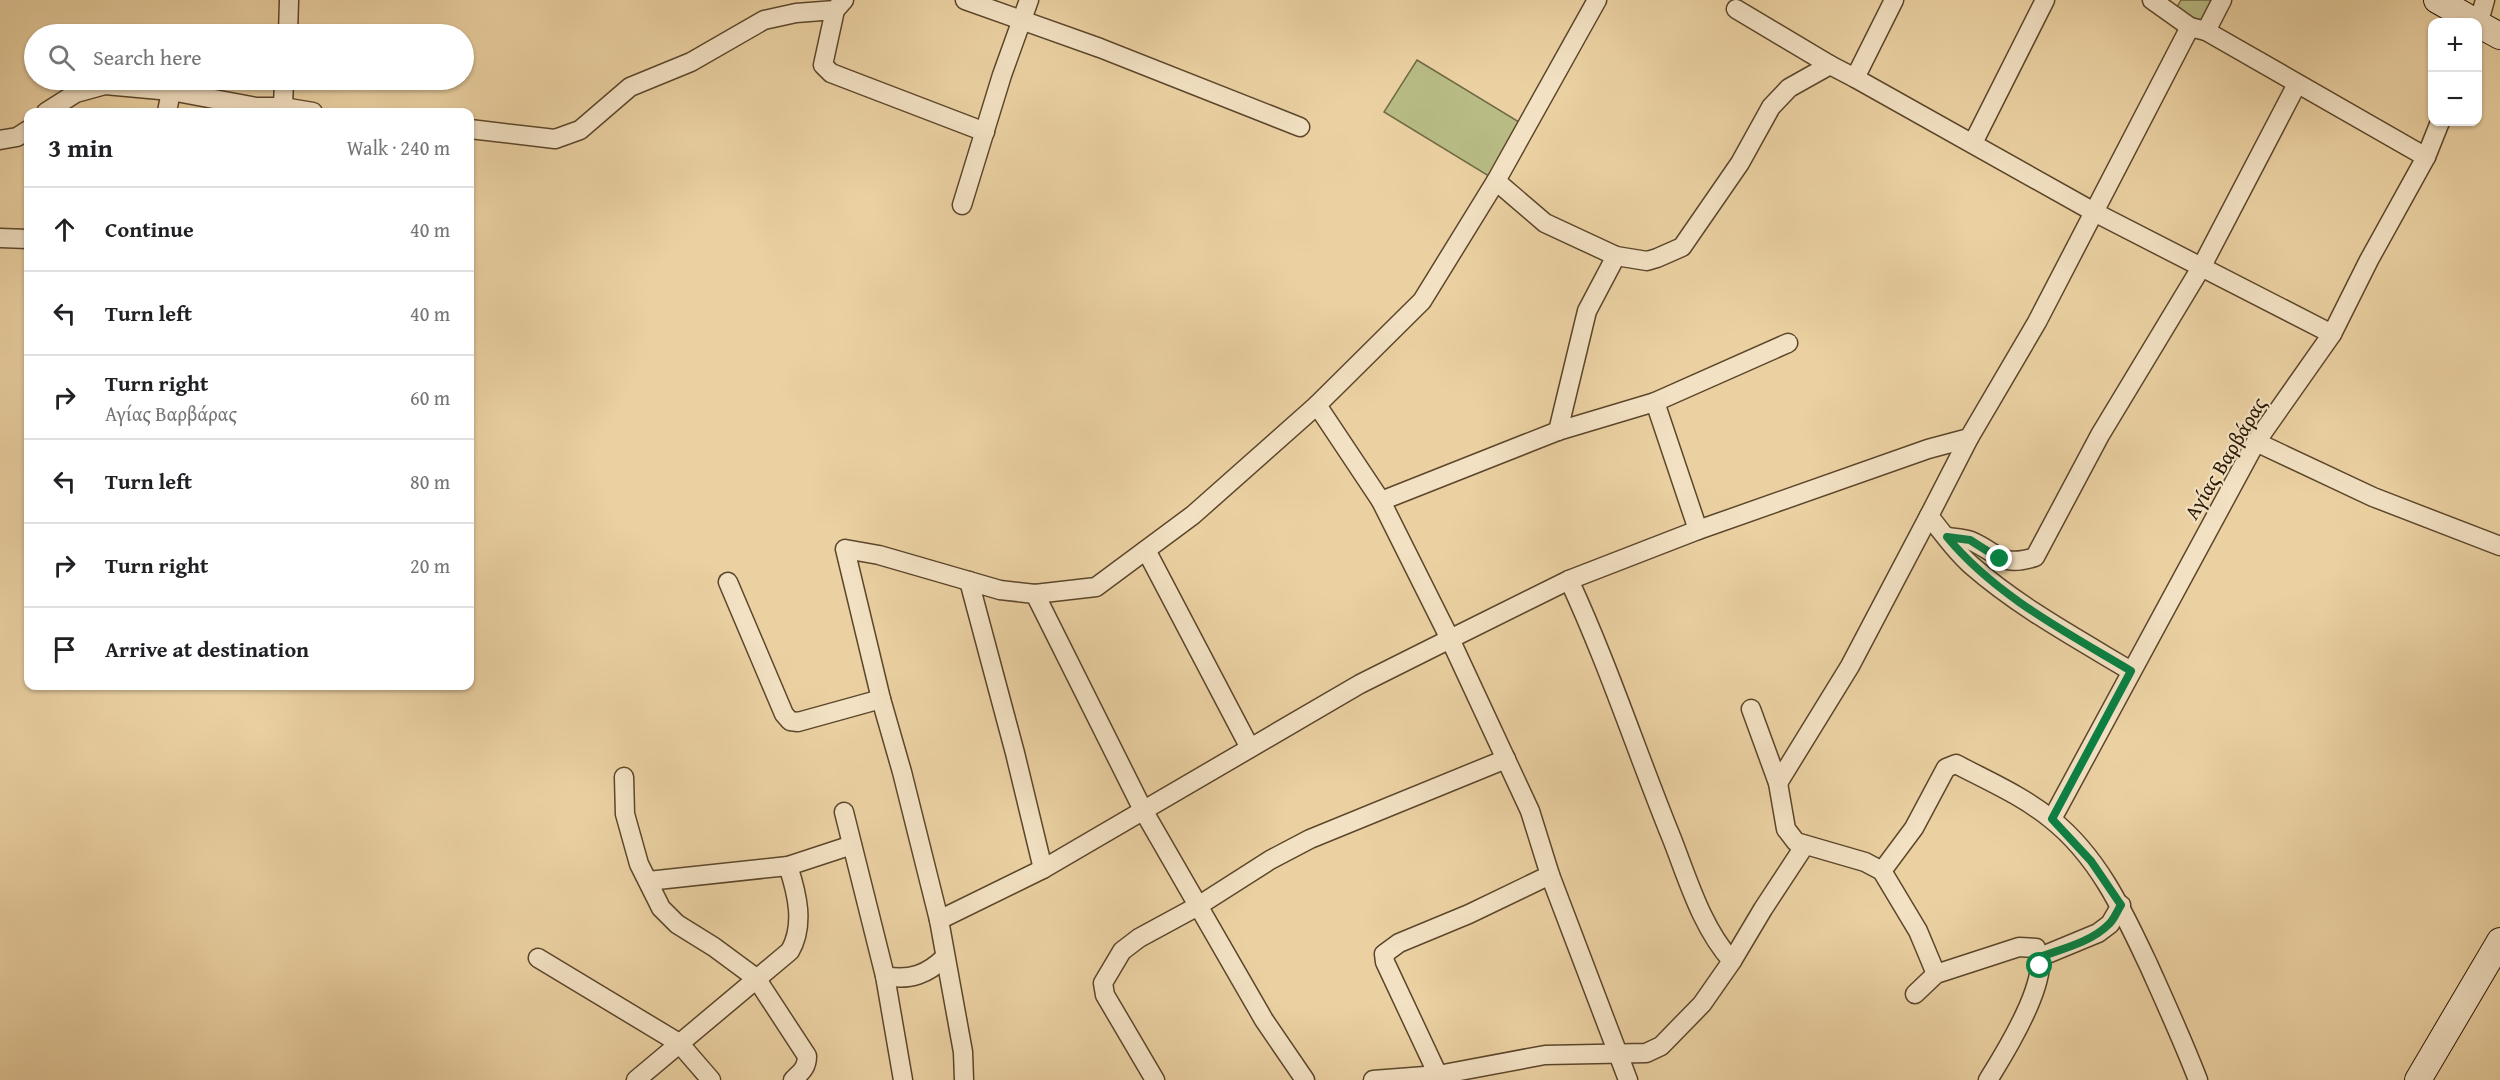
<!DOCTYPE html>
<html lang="en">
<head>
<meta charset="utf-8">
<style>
	:root { --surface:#fff; --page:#f6f6f6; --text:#202124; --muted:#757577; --line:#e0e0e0 }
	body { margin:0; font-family:"Gentium Book Plus",serif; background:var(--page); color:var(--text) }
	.controls { position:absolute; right:18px; top:18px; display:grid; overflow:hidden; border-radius:12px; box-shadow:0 2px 4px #0004 }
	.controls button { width:54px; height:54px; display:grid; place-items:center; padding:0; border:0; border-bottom:2px solid var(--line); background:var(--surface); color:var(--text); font:30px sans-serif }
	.stop { position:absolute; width:18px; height:18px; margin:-14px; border:4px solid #0b8043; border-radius:50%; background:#fff }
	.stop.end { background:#0b8043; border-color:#fff; box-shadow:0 2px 6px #0008 }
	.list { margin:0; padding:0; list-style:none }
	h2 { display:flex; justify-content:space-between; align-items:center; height:78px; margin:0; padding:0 24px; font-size:26px }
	h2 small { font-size:20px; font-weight:400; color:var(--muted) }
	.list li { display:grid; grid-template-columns:39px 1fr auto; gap:18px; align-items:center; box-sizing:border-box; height:84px; padding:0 24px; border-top:2px solid var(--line) }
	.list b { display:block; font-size:22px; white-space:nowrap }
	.list p { margin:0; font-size:20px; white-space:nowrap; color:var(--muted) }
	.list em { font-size:20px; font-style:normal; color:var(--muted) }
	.icon { flex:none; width:33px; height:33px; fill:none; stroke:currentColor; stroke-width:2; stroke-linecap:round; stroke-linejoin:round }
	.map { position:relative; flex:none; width:2500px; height:1080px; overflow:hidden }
	.search { position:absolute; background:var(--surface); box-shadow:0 2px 4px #0004; left:24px; top:24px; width:450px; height:66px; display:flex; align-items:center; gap:15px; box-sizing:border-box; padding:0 21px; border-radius:33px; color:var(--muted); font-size:22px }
	.panel { position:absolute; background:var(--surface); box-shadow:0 2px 4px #0004; left:24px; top:108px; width:450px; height:582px; border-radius:12px }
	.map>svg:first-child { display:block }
	.green { fill:#b8bb84; stroke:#726a44; stroke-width:1.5 }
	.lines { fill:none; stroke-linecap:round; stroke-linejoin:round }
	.street-casing { stroke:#5c462b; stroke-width:21 }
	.secondary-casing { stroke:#2c1803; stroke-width:28 }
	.street { stroke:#f2e1c3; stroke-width:18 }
	.secondary { stroke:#f2e1c3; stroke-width:26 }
	.route { stroke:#0b8043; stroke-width:8 }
	.labels { text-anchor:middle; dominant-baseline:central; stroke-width:4.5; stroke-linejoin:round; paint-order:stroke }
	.street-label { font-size:21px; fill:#2c1803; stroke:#f2e1c3 }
</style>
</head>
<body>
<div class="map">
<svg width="2500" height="1080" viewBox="0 0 2500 1080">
	<rect width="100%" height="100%" fill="#ebd1a2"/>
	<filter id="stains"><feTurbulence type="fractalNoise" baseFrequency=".00333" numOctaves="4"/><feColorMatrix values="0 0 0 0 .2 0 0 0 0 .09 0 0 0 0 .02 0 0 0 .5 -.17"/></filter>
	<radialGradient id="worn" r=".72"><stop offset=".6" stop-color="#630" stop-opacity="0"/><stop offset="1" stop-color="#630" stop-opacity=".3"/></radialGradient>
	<g class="green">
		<path d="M 2181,0 L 2218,0 L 2205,24 L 2176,9 Z"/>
		<path d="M 1417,60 L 1524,125 L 1492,178 L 1384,112 Z"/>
	</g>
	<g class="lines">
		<g class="street-casing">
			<g id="street">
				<path d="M 965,0 L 1100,48 L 1300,127"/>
				<path d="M 1597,0 L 1496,181 L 1422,301 L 1317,405 L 1381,501 L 1450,639 L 1569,580 L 1698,530 L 1928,449 L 1969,438 L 2037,322 L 2190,27"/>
				<path d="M 2152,0 L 2190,27 L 2206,31 L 2426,157"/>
				<path d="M 1736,9 L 1830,65"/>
				<path d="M 835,10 L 823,65 L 831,73 L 985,132"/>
				<path d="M 2478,25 L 2485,0"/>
				<path d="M 2206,31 L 2222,0"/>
				<path d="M 288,34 L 289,0"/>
				<path d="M 1855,78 L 2094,212 L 2332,334"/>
				<path d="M 283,107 L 284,80"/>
				<path d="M 46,112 L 76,93 L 105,85 L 171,91 L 256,107 L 283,107 L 313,112"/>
				<path d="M 167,112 L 171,91"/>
				<path d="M 470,129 L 555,139 L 580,130 L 630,87 L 691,62 L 764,20 L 796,13 L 835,10 L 844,0"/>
				<path d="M 0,140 L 17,137 L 28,130"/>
				<path d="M 1973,143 L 2045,0"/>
				<path d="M 1496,181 L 1545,223 L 1616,256 L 1647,261 L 1657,258 L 1682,247 L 1740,163 L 1771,107 L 1789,88 L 1830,65 L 1855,78 L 1894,0"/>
				<path d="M 962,205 L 1002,75 L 1029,0"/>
				<path d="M 0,238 L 28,239"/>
				<path d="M 1655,402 L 1788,343"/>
				<path d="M 1558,431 L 1587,311 L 1616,256"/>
				<path d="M 1969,438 L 1929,516 C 1942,532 1955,551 1971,565 C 2019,607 2076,638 2131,671"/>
				<path d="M 2256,442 L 2373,497 L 2500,546"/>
				<path d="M 1381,501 L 1558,431 L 1655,402 L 1698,530"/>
				<path d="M 1947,537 C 1955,538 1964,538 1971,541 C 1999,553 2000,568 2035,557 L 2100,435 L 2202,266 L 2297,84"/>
				<path d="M 1146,550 L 1250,748"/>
				<path d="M 969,581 L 1015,753 L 1043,869"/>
				<path d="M 728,582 L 784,714 L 790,721 L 798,722 L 881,699"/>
				<path d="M 1035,594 L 1143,810 L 1264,1020 L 1305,1080"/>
				<path d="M 1751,709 L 1778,783 L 1786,829 L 1796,842 L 1865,862 L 1882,871 L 1918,931 L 1936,974"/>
				<path d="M 624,777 L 625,814 L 639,864 L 661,908 L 677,924 L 714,947 L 756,978 L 807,1056 C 807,1068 801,1072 793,1080"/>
				<path d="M 1778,783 L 1850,666 L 1929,516"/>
				<path d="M 844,812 L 885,976 L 903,1080"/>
				<path d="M 2052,819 L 2256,442 L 2332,334 L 2369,260 L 2426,157 L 2440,122"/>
				<path d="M 1882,871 L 1914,828 L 1946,768 L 1956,764 C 1988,781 2023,796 2051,819 C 2099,857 2124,913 2149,966 C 2166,1004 2183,1041 2198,1080"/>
				<path d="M 648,881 L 788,866 L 852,845"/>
				<path d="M 939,920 L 902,772 L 881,699 L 845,549 L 879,555 L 1000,590 L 1035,594 L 1096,587 L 1193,515 L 1317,405"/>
				<path d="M 2040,957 L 2098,933 L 2110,924 L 2121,905"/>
				<path d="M 538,958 L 679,1043 L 711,1080"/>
				<path d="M 1732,961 L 1763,909 L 1805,845"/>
				<path d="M 885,976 C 910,981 928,974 945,957"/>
				<path d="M 1915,994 L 1936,974 L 2019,947 L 2036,948 C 2038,954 2041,959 2040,966 C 2038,998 2005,1053 1988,1080"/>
				<path d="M 1438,1075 L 1385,962 L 1384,954 L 1399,943 L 1469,914 L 1550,875"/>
				<path d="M 636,1080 L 790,951 C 805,925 797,893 788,866"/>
				<path d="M 964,1080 L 963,1052 L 939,920 L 1043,869 L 1360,684 L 1450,639 L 1530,811 L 1550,875 L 1628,1080"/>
				<path d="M 1155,1080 L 1105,995 L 1103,983 L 1122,951 L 1139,938 L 1198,906 L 1270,860 L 1310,839 L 1506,759"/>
				<path d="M 1373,1080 L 1438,1075 L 1545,1055 L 1646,1053 L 1661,1046 L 1702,1004 L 1732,961 C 1702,928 1688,880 1672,839 C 1637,753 1608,664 1569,580"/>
			</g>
		</g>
		<g class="secondary-casing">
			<g id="secondary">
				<path d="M 2437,0 L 2476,22"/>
				<path d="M 2478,24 L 2500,36"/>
				<path d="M 2418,1080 L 2500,941"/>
			</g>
		</g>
		<use href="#street" class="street"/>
		<use href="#secondary" class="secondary"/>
	</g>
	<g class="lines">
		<path class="route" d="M 2000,559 L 1970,540 L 1947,537 C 1996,596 2066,632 2131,671 L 2052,819 L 2091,861 L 2121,905 C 2117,911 2114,920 2108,925 C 2091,942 2062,949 2040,957 L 2040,966"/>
	</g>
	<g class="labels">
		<g class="street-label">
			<text transform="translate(2225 458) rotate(-59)">Αγίας Βαρβάρας</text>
		</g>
	</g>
	<rect width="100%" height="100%" filter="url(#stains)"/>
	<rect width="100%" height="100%" fill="url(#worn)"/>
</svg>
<div class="controls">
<button>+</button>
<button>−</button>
</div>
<div class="stop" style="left:2040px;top:966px"></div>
<div class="stop end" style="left:2000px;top:559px"></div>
<div class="search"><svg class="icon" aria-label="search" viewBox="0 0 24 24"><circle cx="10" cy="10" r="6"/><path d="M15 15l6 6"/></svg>Search here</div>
<section class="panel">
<h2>3 min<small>Walk · 240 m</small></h2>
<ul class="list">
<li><svg class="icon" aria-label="ahead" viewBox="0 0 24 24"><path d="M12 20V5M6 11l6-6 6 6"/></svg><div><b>Continue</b></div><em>40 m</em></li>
<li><svg class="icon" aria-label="left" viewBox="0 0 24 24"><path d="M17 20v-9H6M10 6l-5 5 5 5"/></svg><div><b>Turn left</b></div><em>40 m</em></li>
<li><svg class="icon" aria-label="right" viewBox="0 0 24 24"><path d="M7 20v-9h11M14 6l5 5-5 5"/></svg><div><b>Turn right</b><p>Αγίας Βαρβάρας</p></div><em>60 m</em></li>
<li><svg class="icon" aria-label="left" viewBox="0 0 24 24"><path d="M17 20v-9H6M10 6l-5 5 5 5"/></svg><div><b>Turn left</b></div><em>80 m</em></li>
<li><svg class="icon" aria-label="right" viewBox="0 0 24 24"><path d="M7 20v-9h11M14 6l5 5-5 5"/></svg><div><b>Turn right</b></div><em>20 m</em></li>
<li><svg class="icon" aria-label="arrive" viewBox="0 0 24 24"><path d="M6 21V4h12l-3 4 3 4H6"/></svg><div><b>Arrive at destination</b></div></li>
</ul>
</section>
</div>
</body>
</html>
